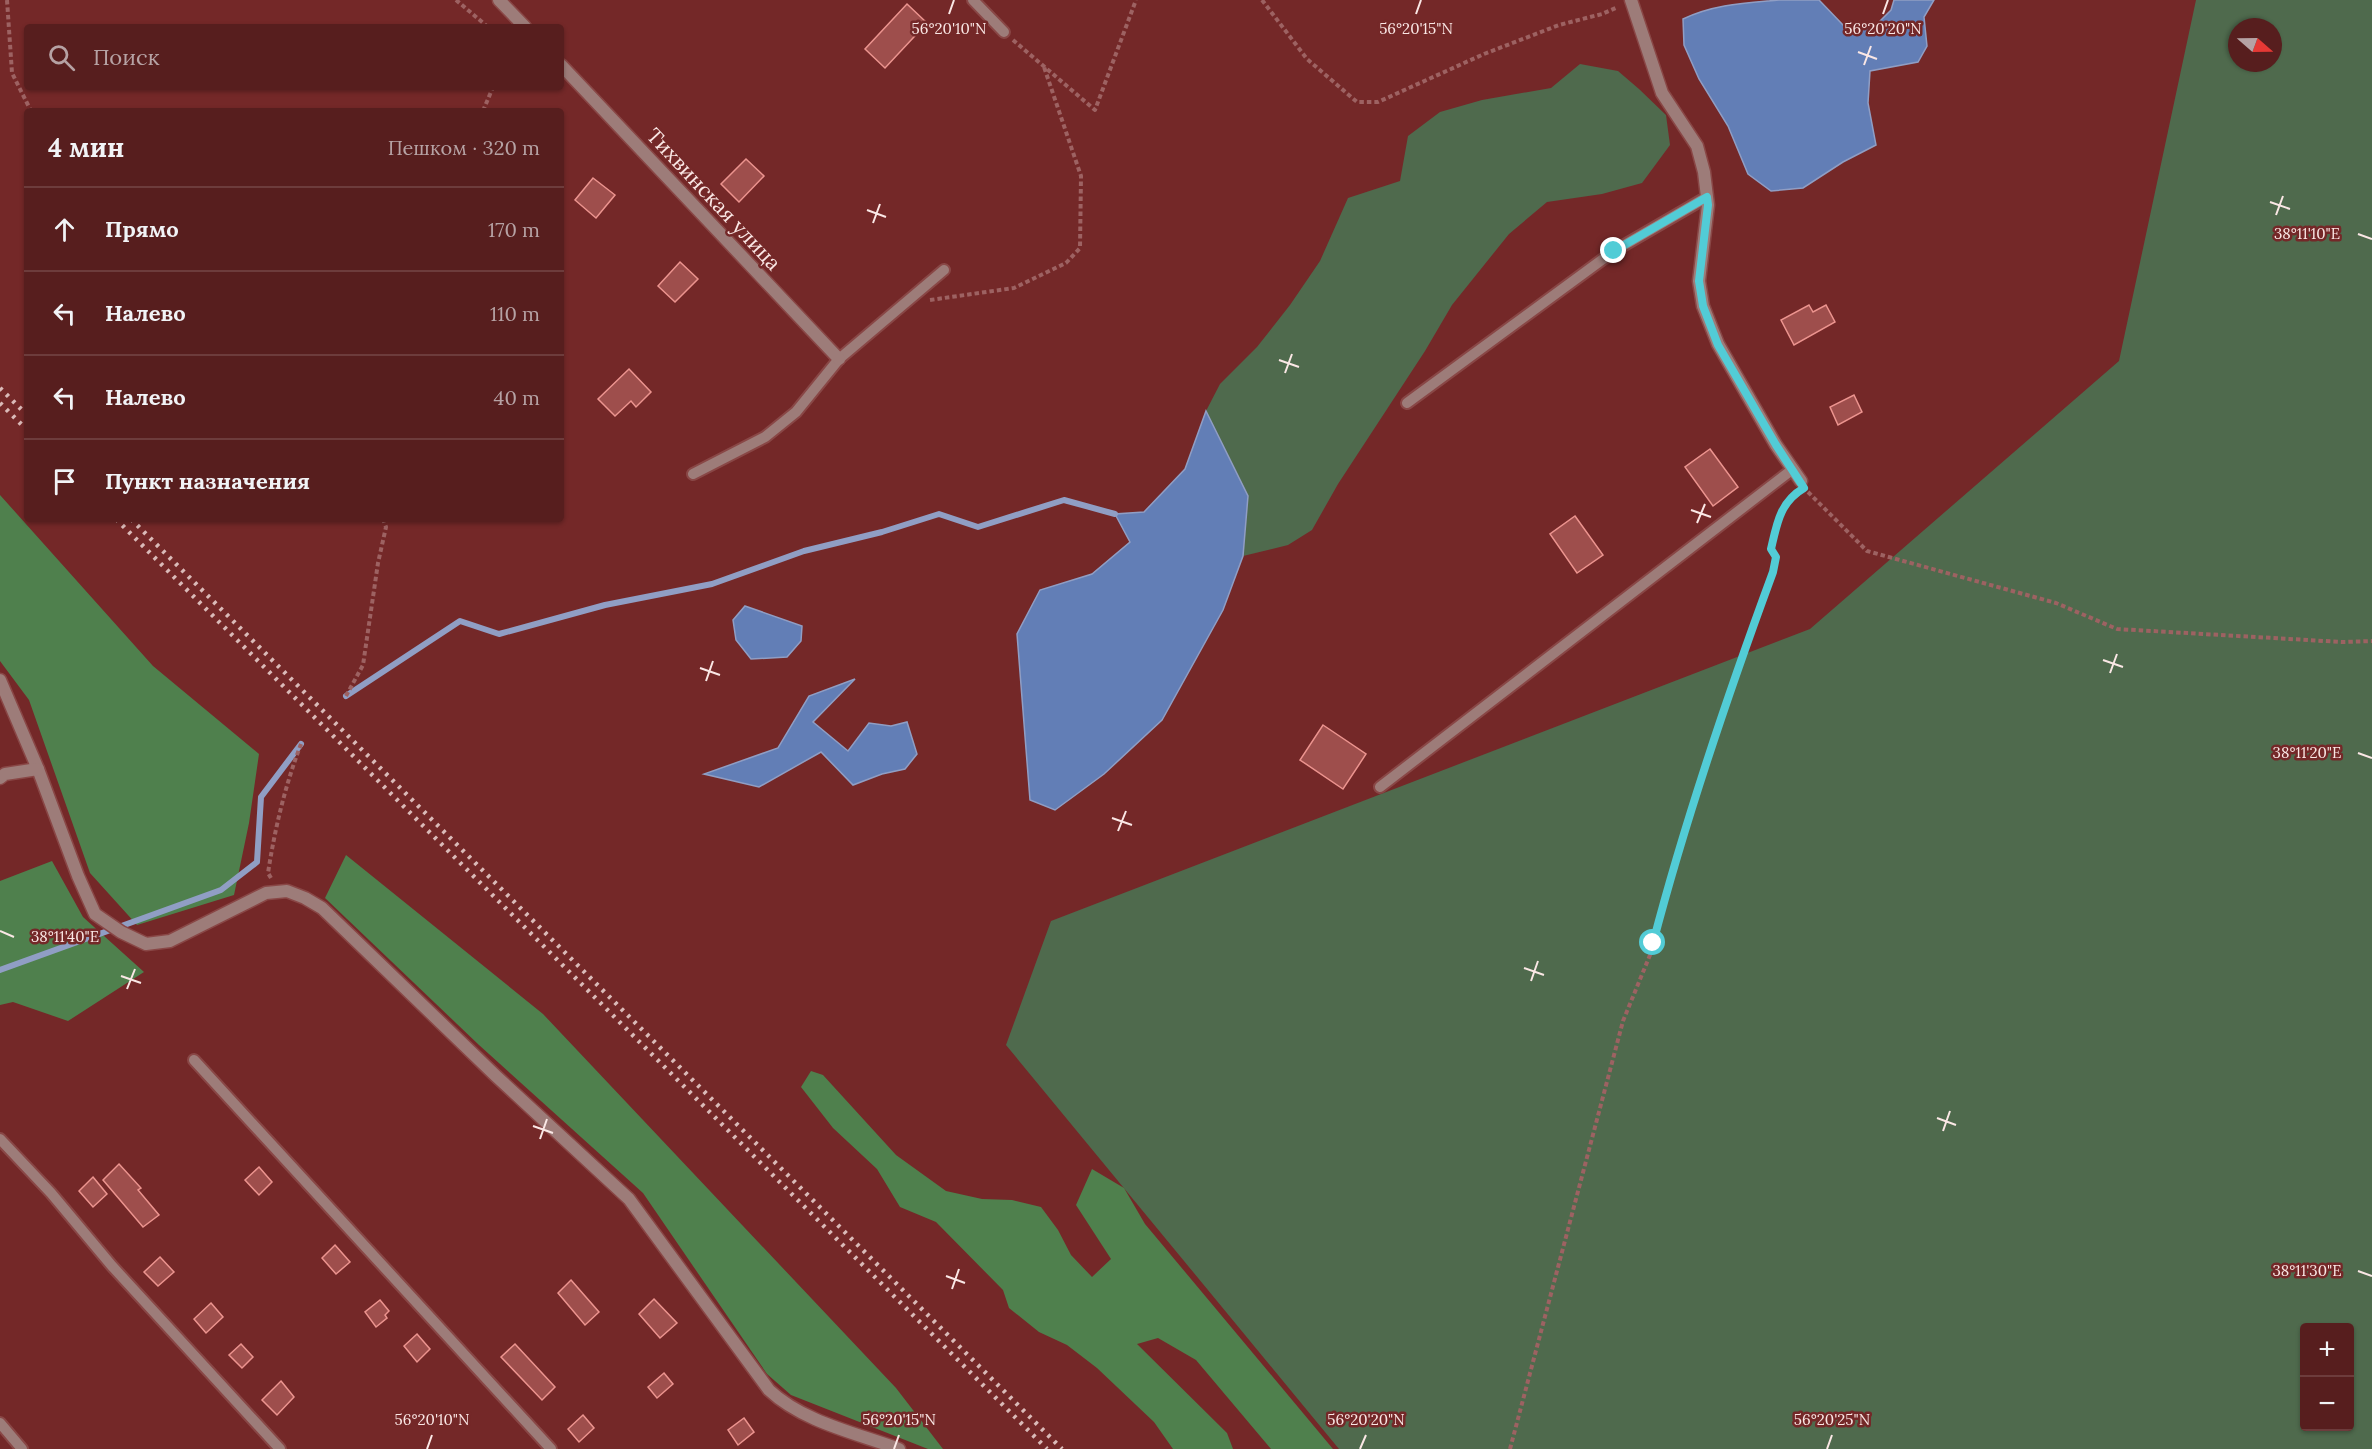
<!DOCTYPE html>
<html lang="ru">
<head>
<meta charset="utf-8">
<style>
	:root { --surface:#571e1e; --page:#5d2727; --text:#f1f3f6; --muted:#b6a2a4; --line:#6d3c3c }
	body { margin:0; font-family:Lora,serif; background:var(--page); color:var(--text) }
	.controls { position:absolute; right:18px; bottom:18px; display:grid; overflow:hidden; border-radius:6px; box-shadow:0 2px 4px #0004 }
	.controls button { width:54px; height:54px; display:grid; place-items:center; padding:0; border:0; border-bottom:2px solid var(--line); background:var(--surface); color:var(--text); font:30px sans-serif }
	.compass { position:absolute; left:2228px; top:18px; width:54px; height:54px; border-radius:50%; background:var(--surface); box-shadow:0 2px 4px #0004; rotate:110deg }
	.stop { position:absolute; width:18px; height:18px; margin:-14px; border:4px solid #52ccd6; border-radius:50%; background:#fff }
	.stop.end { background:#52ccd6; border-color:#fff; box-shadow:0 2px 6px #0008 }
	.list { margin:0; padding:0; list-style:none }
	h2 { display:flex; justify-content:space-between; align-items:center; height:78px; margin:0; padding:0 24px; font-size:26px }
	h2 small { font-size:20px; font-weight:400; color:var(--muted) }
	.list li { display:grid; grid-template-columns:39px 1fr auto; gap:18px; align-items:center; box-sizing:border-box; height:84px; padding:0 24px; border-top:2px solid var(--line) }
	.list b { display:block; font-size:22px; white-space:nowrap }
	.list em { font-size:20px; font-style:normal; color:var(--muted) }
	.icon { flex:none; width:33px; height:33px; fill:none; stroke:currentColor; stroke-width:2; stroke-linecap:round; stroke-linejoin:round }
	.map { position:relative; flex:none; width:2372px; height:1449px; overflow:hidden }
	.search { position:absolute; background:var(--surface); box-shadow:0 2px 4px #0004; left:24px; top:24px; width:540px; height:66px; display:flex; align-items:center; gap:15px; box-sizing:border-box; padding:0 21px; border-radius:6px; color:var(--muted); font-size:22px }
	.panel { position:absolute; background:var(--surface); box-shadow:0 2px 4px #0004; left:24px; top:108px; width:540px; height:414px; border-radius:6px }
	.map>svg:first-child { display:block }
	.green { fill:#4f6a4d; fill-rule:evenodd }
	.forest { fill:#4f804d }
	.water { fill:#627eb6; stroke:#909ec4; stroke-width:1.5 }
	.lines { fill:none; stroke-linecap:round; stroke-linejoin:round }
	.stream { stroke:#909ec4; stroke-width:6 }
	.building { fill:#9e4e4c; stroke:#ec948f; stroke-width:1.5 }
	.service-casing { stroke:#894746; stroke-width:14 }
	.minor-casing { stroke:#894746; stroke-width:15 }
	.path { stroke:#9d6262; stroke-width:4; stroke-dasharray:4.5 3; stroke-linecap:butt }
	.service { stroke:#9d7c79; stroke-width:10 }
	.minor { stroke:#9d7c79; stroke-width:12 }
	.rail { stroke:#dabab8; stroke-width:4.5; stroke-dasharray:3 6; stroke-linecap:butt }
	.route { stroke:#52ccd6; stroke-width:8 }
	.ticks { fill:none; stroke:#fae7e5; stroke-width:2 }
	.labels { text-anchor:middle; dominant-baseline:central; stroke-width:5; stroke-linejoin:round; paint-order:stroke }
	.street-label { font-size:21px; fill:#fae7e5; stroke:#742828 }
	.ticks-label { font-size:15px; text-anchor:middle; fill:#fae7e5; stroke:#742828; stroke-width:5; stroke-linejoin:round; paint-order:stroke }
</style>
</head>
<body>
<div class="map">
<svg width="2372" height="1449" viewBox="0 0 2372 1449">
	<rect width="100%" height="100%" fill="#742828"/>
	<g class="green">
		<path d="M 2196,0 L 2372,0 L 2372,1449 L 1339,1449 L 1006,1045 L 1051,921 L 1810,629 L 2119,361 ZM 2237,27 L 2273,27 L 2273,63 L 2237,63 ZM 2304,1328 L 2350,1328 L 2350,1426 L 2304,1426 Z"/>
		<path d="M 1580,64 L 1618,71 L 1639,89 L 1666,115 L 1670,145 L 1642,183 L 1602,194 L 1547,202 L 1509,234 L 1452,305 L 1425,351 L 1338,484 L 1312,530 L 1288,545 L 1243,556 L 1248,496 L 1206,411 L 1220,384 L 1257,347 L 1290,305 L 1320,261 L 1348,198 L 1400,181 L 1408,136 L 1440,112 L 1482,100 L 1551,88 Z"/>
	</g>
	<g class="forest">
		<path d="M 0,495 L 153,666 L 259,754 L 249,823 L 234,895 L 137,925 L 90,873 L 29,700 L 0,661 Z"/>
		<path d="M 346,855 L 543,1014 L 896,1388 L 943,1449 L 928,1449 L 791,1395 L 767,1374 L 643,1193 L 479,1045 L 325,898 Z"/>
		<path d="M 52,861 L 83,917 L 144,972 L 68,1021 L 13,1002 L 0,1005 L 0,881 Z"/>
		<path d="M 811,1071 L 823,1075 L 896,1155 L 946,1191 L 982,1199 L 1012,1200 L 1041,1207 L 1058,1230 L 1071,1255 L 1092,1277 L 1111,1259 L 1076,1205 L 1092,1169 L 1124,1188 L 1145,1224 L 1333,1449 L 1271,1449 L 1196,1360 L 1158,1338 L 1137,1344 L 1227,1433 L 1233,1449 L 1173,1449 L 1154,1422 L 1097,1368 L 1067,1345 L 1039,1332 L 1009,1308 L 1003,1290 L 936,1222 L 900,1207 L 877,1169 L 833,1128 L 801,1087 Z"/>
	</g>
	<g class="water">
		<path d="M 1779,0 L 1819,0 L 1844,26 L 1875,26 L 1891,10 L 1894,0 L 1934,0 L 1924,17 L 1927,46 L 1918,62 L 1870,71 L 1868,103 L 1876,145 L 1843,162 L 1803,188 L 1771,191 L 1748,174 L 1728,126 L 1699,79 L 1684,45 L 1683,19 C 1714,4 1746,3 1779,0 Z"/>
		<path d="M 1206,411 L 1248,496 L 1243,556 L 1223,610 L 1162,720 L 1104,774 L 1055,810 L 1030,800 L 1017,634 L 1040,590 L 1092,574 L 1130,542 L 1115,514 L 1144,512 L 1185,469 Z"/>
		<path d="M 745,606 L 802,626 L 801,641 L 787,657 L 751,659 L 736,640 L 733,620 Z"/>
		<path d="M 855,679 L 813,722 L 848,751 L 869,723 L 891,726 L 907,722 L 917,754 L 905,769 L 882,774 L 853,785 L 821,752 L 759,787 L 704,774 L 778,748 L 809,696 Z"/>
	</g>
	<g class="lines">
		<g class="stream">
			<path d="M 346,696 L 460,621 L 499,634 L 605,605 L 712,584 L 804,551 L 882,532 L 939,514 L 978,527 L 1064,500 L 1115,514"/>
			<path d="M 0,970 L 221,890 L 257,862 L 261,797 L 301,744"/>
		</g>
	</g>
	<g class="building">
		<path d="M 907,4 L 927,23 L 885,68 L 865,49 Z"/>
		<path d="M 746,159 L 764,176 L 739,202 L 721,184 Z"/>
		<path d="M 593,178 L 615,195 L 596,218 L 575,200 Z"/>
		<path d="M 680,262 L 698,279 L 675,302 L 658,286 Z"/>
		<path d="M 1809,305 L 1813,312 L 1826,305 L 1835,322 L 1794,345 L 1781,320 Z"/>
		<path d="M 629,369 L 651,392 L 636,407 L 631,401 L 615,416 L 598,399 Z"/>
		<path d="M 1854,395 L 1862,412 L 1838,425 L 1830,407 Z"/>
		<path d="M 1710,449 L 1738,487 L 1713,506 L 1685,467 Z"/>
		<path d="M 1575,516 L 1603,555 L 1577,573 L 1550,534 Z"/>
		<path d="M 1323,725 L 1366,754 L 1343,789 L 1300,760 Z"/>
		<path d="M 119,1164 L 141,1188 L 138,1190 L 159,1215 L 143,1227 L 103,1180 Z"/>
		<path d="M 259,1167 L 272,1182 L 259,1195 L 245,1180 Z"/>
		<path d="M 93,1177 L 107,1194 L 93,1207 L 79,1191 Z"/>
		<path d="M 335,1245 L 350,1262 L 336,1274 L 322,1258 Z"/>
		<path d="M 160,1257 L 174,1272 L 158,1286 L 144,1272 Z"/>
		<path d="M 571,1280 L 599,1312 L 585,1325 L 558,1293 Z"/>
		<path d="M 654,1299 L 677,1323 L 660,1338 L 639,1314 Z"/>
		<path d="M 380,1300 L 389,1311 L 385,1315 L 387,1318 L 376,1327 L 365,1312 Z"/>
		<path d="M 211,1303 L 223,1317 L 206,1333 L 194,1319 Z"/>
		<path d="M 417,1334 L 430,1349 L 417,1362 L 404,1346 Z"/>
		<path d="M 241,1344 L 253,1357 L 242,1368 L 229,1355 Z"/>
		<path d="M 515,1344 L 555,1387 L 542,1400 L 501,1357 Z"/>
		<path d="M 664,1373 L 673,1384 L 657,1398 L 648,1387 Z"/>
		<path d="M 281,1381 L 294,1397 L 277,1415 L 262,1400 Z"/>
		<path d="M 583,1415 L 594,1428 L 579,1442 L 568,1429 Z"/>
		<path d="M 744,1418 L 754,1432 L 738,1445 L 728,1430 Z"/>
	</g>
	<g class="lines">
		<g class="service-casing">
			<g id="service">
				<path d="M 973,0 L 1004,32"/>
				<path d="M 1407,403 L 1614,251 L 1707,197"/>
				<path d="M 693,474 L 765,437 L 796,412 L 839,359 L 944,270"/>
				<path d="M 1380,787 L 1793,469"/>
				<path d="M 194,1060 L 551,1449"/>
				<path d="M 0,1139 L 51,1193 L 112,1266 L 280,1449"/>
				<path d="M 0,1423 L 22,1449"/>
			</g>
		</g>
		<g class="minor-casing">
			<g id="minor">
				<path d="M 499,0 L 525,27"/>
				<path d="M 1631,0 L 1662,93 L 1697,146 L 1704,172 L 1708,205 L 1699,281 L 1703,306 L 1718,344 L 1776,445 L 1801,481"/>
				<path d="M 561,65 L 839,359"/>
				<path d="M 0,680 L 38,769 L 78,876 L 95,914 L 121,932 L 146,944 L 170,941 L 266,893 L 287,891 L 305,898 L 322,908 L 496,1076 L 629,1199 L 769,1390 C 803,1422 856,1433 899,1449"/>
				<path d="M 0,778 L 5,774 L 38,769"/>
			</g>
		</g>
		<g class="path">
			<path d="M 7,0 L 12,73 L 31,111"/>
			<path d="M 456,0 L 488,27"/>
			<path d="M 1262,0 L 1307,59 L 1357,102 L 1378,102 L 1484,54 L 1559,25 L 1602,14 L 1618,7"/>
			<path d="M 1013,40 L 1095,110 L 1136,0"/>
			<path d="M 483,111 L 493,87"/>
			<path d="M 930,300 L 1014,288 L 1066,263 L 1080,248 L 1081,176 L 1044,67"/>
			<path d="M 1808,492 L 1867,551 L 2056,603 L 2117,629 L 2342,642 L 2372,641"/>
			<path d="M 346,696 L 363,665 L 378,563 L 386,527 L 383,519"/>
			<path d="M 271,878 L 268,873 C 275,828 285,786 301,744"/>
			<path d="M 1510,1449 L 1623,1021 L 1650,955 L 1668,884 L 1715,734 L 1773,572 L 1776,557 L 1771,549 C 1776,528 1779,507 1796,493"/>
		</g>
		<use href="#service" class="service"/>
		<use href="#minor" class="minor"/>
		<g class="rail">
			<path d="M 0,388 L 27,415"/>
			<path d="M 0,403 L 27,430"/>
			<path d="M 116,519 L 1047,1449"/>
			<path d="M 131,519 L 1062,1449"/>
		</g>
	</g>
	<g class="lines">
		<path class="route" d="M 1614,251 L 1707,197 L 1708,205 L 1699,281 L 1703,306 L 1718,345 L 1776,445 L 1804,488 C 1780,502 1777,523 1771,549 L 1776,557 L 1773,572 C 1728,694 1686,817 1653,943"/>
	</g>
	<path class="ticks" d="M 949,14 L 954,0M 1416,14 L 1421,0M 1883,14 L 1888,0M 1858,52 L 1877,59M 1864,65 L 1871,46M 2270,202 L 2290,209M 867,210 L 886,217M 2276,215 L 2283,196M 873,223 L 880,204M 2358,234 L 2372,239M 1279,360 L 1299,367M 1285,373 L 1292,354M 1691,510 L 1711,517M 1697,523 L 1705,504M 2103,660 L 2123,667M 700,668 L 720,675M 2110,673 L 2117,654M 706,681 L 713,661M 2358,753 L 2372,758M 1112,818 L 1132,825M 1118,831 L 1126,811M 0,931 L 14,937M 1524,968 L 1544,975M 121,976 L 141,983M 1531,981 L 1538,961M 127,989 L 135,969M 1937,1118 L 1956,1125M 533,1126 L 553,1133M 1943,1131 L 1950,1111M 540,1139 L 547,1119M 2358,1271 L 2372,1276M 946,1276 L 965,1283M 952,1289 L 959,1269M 427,1449 L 432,1435M 894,1449 L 899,1435M 1360,1449 L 1366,1435M 1827,1449 L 1832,1435"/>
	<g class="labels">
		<g class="street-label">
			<text transform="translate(714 199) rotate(47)">Тихвинская улица</text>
		</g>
	</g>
	<g class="ticks-label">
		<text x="949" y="34">56°20'10"N</text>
		<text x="1416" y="34">56°20'15"N</text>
		<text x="1883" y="34">56°20'20"N</text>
		<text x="2307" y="239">38°11'10"E</text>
		<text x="2307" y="758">38°11'20"E</text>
		<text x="65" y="942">38°11'40"E</text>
		<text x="2307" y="1276">38°11'30"E</text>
		<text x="432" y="1425">56°20'10"N</text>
		<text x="899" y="1425">56°20'15"N</text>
		<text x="1366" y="1425">56°20'20"N</text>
		<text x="1832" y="1425">56°20'25"N</text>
	</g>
</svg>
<div class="controls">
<button>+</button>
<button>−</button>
</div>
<svg class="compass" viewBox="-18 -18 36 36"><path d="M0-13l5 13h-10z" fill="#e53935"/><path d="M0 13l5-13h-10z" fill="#b6a2a4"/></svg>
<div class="stop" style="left:1653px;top:943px"></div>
<div class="stop end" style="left:1614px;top:251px"></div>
<div class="search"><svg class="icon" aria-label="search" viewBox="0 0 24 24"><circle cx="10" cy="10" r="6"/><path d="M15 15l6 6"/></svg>Поиск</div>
<section class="panel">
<h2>4 мин<small>Пешком · 320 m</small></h2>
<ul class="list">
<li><svg class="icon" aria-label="ahead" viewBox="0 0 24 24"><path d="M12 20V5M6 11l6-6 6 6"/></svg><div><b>Прямо</b></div><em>170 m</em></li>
<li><svg class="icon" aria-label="left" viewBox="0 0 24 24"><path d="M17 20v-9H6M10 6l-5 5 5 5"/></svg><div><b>Налево</b></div><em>110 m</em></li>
<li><svg class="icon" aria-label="left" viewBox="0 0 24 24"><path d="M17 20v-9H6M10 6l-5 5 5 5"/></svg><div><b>Налево</b></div><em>40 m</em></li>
<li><svg class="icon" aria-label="arrive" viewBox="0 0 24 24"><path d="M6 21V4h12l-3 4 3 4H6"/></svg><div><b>Пункт назначения</b></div></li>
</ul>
</section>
</div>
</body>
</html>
